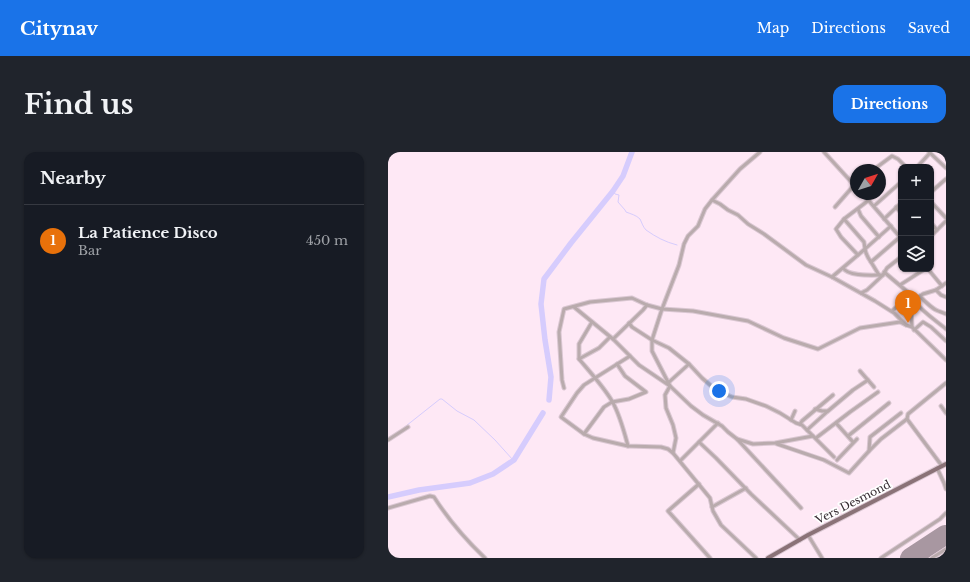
<!DOCTYPE html>
<html lang="en">
<head>
<meta charset="utf-8">
<style>
	:root { --surface:#171b24; --page:#20242c; --text:#f1f3f6; --muted:#9ea1a6; --line:#363941; --accent:#1a73e8 }
	body { margin:0; font-family:"Libre Baskerville",serif; background:var(--page); color:var(--text) }
	.controls { position:absolute; right:12px; top:12px; display:grid; overflow:hidden; border-radius:8px; box-shadow:0 1px 3px #0004 }
	.controls button { width:36px; height:36px; display:grid; place-items:center; padding:0; border:0; border-bottom:1px solid var(--line); background:var(--surface); color:var(--text); font:20px sans-serif }
	.compass { position:absolute; left:462px; top:12px; width:36px; height:36px; border-radius:50%; background:var(--surface); box-shadow:0 1px 3px #0004; rotate:51deg }
	.you { position:absolute; left:331px; top:239px; width:14px; height:14px; margin:-10px; border:3px solid #fff; border-radius:50%; background:#1a73e8; box-shadow:0 0 0 6px #1a73e833 }
	.badge { display:grid; place-items:center; width:26px; height:26px; border-radius:50%; background:var(--accent); color:#fff; font-size:13px; font-weight:700 }
	.pin { position:absolute; translate:-50% -33px; filter:drop-shadow(0 1px 2px #0008) }
	.pin::after { content:''; position:absolute; top:21px; width:14px; height:12px; background:inherit; clip-path:polygon(0 0,100% 0,50% 100%) }
	.list { margin:0; padding:0; list-style:none }
	h2 { display:flex; justify-content:space-between; align-items:center; height:52px; margin:0; padding:0 16px; font-size:17px }
	h2 small { font-size:13px; font-weight:400; color:var(--muted) }
	.list li { display:grid; grid-template-columns:26px 1fr auto; gap:12px; align-items:center; box-sizing:border-box; height:72px; padding:0 16px; border-top:1px solid var(--line) }
	.list b { display:block; font-size:15px; white-space:nowrap }
	.list p { margin:0; font-size:13px; white-space:nowrap; color:var(--muted) }
	.list em { font-size:13px; font-style:normal; color:var(--muted) }
	.icon { flex:none; width:22px; height:22px; fill:none; stroke:currentColor; stroke-width:2; stroke-linecap:round; stroke-linejoin:round }
	.map { position:relative; flex:none; width:558px; height:406px; overflow:hidden; border-radius:12px }
	header { display:flex; align-items:center; gap:24px; box-sizing:border-box; height:56px; padding:0 20px; background:var(--accent); color:#fff }
	header strong { font-size:19px }
	nav { display:flex; gap:22px; margin-inline-start:auto; font-size:14px }
	.intro { display:flex; align-items:center; justify-content:space-between; box-sizing:border-box; height:96px; padding:0 24px }
	h1 { margin:0; font-size:28px }
	.button { padding:10px 18px; border-radius:12px; background:var(--accent); color:#fff; font-size:14px; font-weight:700 }
	main { display:flex; gap:24px; padding:0 24px }
	aside { flex:1; background:var(--surface); border-radius:12px; box-shadow:0 1px 3px #0004 }
	.map>svg:first-child { display:block }
	.lines { fill:none; stroke-linecap:round; stroke-linejoin:round }
	.stream { stroke:#d6ccfd; stroke-width:1 }
	.river { stroke:#d6ccfd; stroke-width:5.5 }
	.runway { stroke:#a897a1; stroke-width:20 }
	.minor-casing { stroke:#dac7d2; stroke-width:5 }
	.major-casing { stroke:#dac7d2; stroke-width:6 }
	.minor { stroke:#b9abad; stroke-width:3 }
	.major { stroke:#8a7277; stroke-width:4 }
	.labels { text-anchor:middle; dominant-baseline:central; stroke-width:3.5; stroke-linejoin:round; paint-order:stroke }
	.street-label { font-size:11px; fill:#382e34; stroke:#fff }
</style>
</head>
<body>
<header>
<strong>Citynav</strong>
<nav><a>Map</a><a>Directions</a><a>Saved</a></nav>
</header>
<div class="intro"><h1>Find us</h1><a class="button">Directions</a></div>
<main>
<aside>
<h2>Nearby<small></small></h2>
<ul class="list">
<li><span class="badge" style="background:#e8710a">1</span><div><b>La Patience Disco</b><p>Bar</p></div><em>450 m</em></li>
</ul>
</aside>
<div class="map">
<svg width="558" height="406" viewBox="0 0 558 406">
	<rect width="100%" height="100%" fill="#fee8f5"/>
	<g class="lines">
		<g class="stream">
			<path d="M 225,39 L 227,42 L 231,43 L 230,50 L 237,58 L 238,60 C 243,62 248,63 252,67 C 254,71 255,75 258,78 C 268,85 277,90 289,93"/>
			<path d="M 14,277 L 23,270 L 52,247 L 54,247 L 69,259 L 86,268 L 107,288 L 125,308"/>
		</g>
		<g class="river">
			<path d="M 161,248 L 163,225 L 157,188 L 153,152 L 156,127 L 183,91 L 225,39 L 235,24 L 244,0"/>
			<path d="M 0,345 L 31,338 L 82,331 L 105,322 L 126,308 L 155,261"/>
		</g>
		<path class="runway" d="M 522,406 L 557,383"/>
		<g class="minor-casing">
			<g id="minor">
				<path d="M 436,0 L 468,35"/>
				<path d="M 541,0 L 558,16"/>
				<path d="M 529,15 L 542,1"/>
				<path d="M 485,18 L 504,4 L 510,7 L 518,15"/>
				<path d="M 543,40 L 558,27"/>
				<path d="M 475,42 L 512,85"/>
				<path d="M 324,48 L 332,52 L 340,58 L 350,63 L 360,72 L 376,82 L 418,113 L 444,125 L 487,149 L 506,161 L 518,173 L 524,175 L 558,208"/>
				<path d="M 543,50 L 558,66"/>
				<path d="M 486,54 L 513,30"/>
				<path d="M 447,55 L 468,31"/>
				<path d="M 508,55 L 513,61"/>
				<path d="M 470,57 L 473,64 L 491,85"/>
				<path d="M 496,67 L 513,51"/>
				<path d="M 543,71 L 549,78"/>
				<path d="M 503,74 L 477,97 C 478,103 480,106 483,110 L 512,85"/>
				<path d="M 543,84 L 558,69"/>
				<path d="M 470,103 L 453,85 L 448,77 L 456,67 L 481,48"/>
				<path d="M 483,110 L 491,123"/>
				<path d="M 455,116 C 461,125 485,123 495,123"/>
				<path d="M 540,117 L 554,134"/>
				<path d="M 496,120 L 528,147"/>
				<path d="M 444,125 L 477,97 L 476,90 L 456,67"/>
				<path d="M 512,133 L 537,117"/>
				<path d="M 548,138 L 553,143 L 558,145"/>
				<path d="M 473,141 L 479,138 L 495,123 L 499,116 L 513,105"/>
				<path d="M 532,144 C 535,148 544,156 548,158 C 552,160 554,160 558,162"/>
				<path d="M 526,149 C 535,160 547,168 558,177"/>
				<path d="M 186,155 L 225,187 L 251,213 L 282,234 L 303,254 L 315,263 L 334,274 L 340,280 L 349,287 L 365,292 L 387,291 L 425,284"/>
				<path d="M 504,159 C 511,152 514,151 524,150"/>
				<path d="M 204,170 L 191,192 L 191,207 C 202,220 215,234 224,249 C 232,263 236,279 240,294"/>
				<path d="M 241,171 L 244,175 L 264,188 L 281,196 L 301,212 L 314,226 L 328,238 L 344,245 L 358,247 L 378,254 L 392,261 L 408,271 L 414,273 L 446,305"/>
				<path d="M 524,175 L 523,155 L 524,150 L 535,142 L 548,138 L 558,131"/>
				<path d="M 526,178 L 535,170 L 543,175 L 558,189"/>
				<path d="M 225,187 L 255,158 L 259,153"/>
				<path d="M 242,204 L 207,226 L 196,233 L 189,241 L 173,265 L 196,282 L 205,286 L 240,294 L 273,295 L 280,297 L 285,301"/>
				<path d="M 191,207 L 211,196 L 222,185"/>
				<path d="M 472,219 L 486,235"/>
				<path d="M 280,231 L 301,212"/>
				<path d="M 176,236 L 174,228 L 171,180 L 176,157 L 202,150 L 244,146 L 259,153 L 274,157 L 305,159 L 360,169 L 396,186 L 430,197 L 472,176 L 512,170 L 518,173"/>
				<path d="M 553,254 L 558,261"/>
				<path d="M 427,257 L 434,259 L 440,259 L 465,238 L 480,228"/>
				<path d="M 403,268 L 407,259"/>
				<path d="M 448,271 L 465,290"/>
				<path d="M 412,272 L 414,269 L 445,243"/>
				<path d="M 419,278 L 440,259"/>
				<path d="M 196,282 L 216,255 L 224,250 L 241,247 L 258,240 L 237,224 L 229,212"/>
				<path d="M 460,284 L 501,251"/>
				<path d="M 428,286 L 462,260 L 490,240"/>
				<path d="M 349,287 L 413,356"/>
				<path d="M 0,288 L 20,275"/>
				<path d="M 311,290 L 328,306 L 363,342 L 412,388"/>
				<path d="M 389,292 L 436,308 L 461,321 L 481,299 L 482,285 L 513,261"/>
				<path d="M 481,299 L 493,287 L 519,267"/>
				<path d="M 449,308 L 469,287"/>
				<path d="M 292,309 L 330,271"/>
				<path d="M 554,314 L 519,267 L 520,262 L 558,231"/>
				<path d="M 549,316 L 556,331 L 558,337"/>
				<path d="M 311,332 L 280,359 L 322,406"/>
				<path d="M 324,355 L 358,336"/>
				<path d="M 0,356 L 42,344 L 46,345 C 60,367 78,388 97,406"/>
				<path d="M 420,383 L 434,406"/>
				<path d="M 368,406 L 333,373 L 325,359 L 322,346 L 285,301 L 288,286 L 285,273 L 278,256 L 277,243 L 282,234 L 264,199 L 264,188 L 274,157 L 291,113 L 296,92 L 300,84 L 310,74 L 317,57 L 324,48 L 352,17 L 372,0"/>
				<path d="M 493,406 L 552,367 L 558,361"/>
				<path d="M 544,406 L 558,397"/>
			</g>
		</g>
		<g class="major-casing">
			<path id="major" d="M 380,406 L 420,383 L 558,312"/>
		</g>
		<use href="#minor" class="minor"/>
		<use href="#major" class="major"/>
	</g>
	<g class="labels">
		<g class="street-label">
			<text transform="translate(465 350) rotate(-27)">Vers Desmond</text>
		</g>
	</g>
</svg>
<div class="controls">
<button>+</button>
<button>−</button>
<button><svg class="icon" aria-label="layers" viewBox="0 0 24 24"><path d="M12 4l9 5-9 5-9-5zM3 14l9 5 9-5"/></svg></button>
</div>
<svg class="compass" viewBox="-18 -18 36 36"><path d="M0-13l5 13h-10z" fill="#e53935"/><path d="M0 13l5-13h-10z" fill="#9ea1a6"/></svg>
<div class="you"></div>
<div class="pin badge" style="left:520px;top:171px;background:#e8710a">1</div>
</div>
</main>
</body>
</html>
